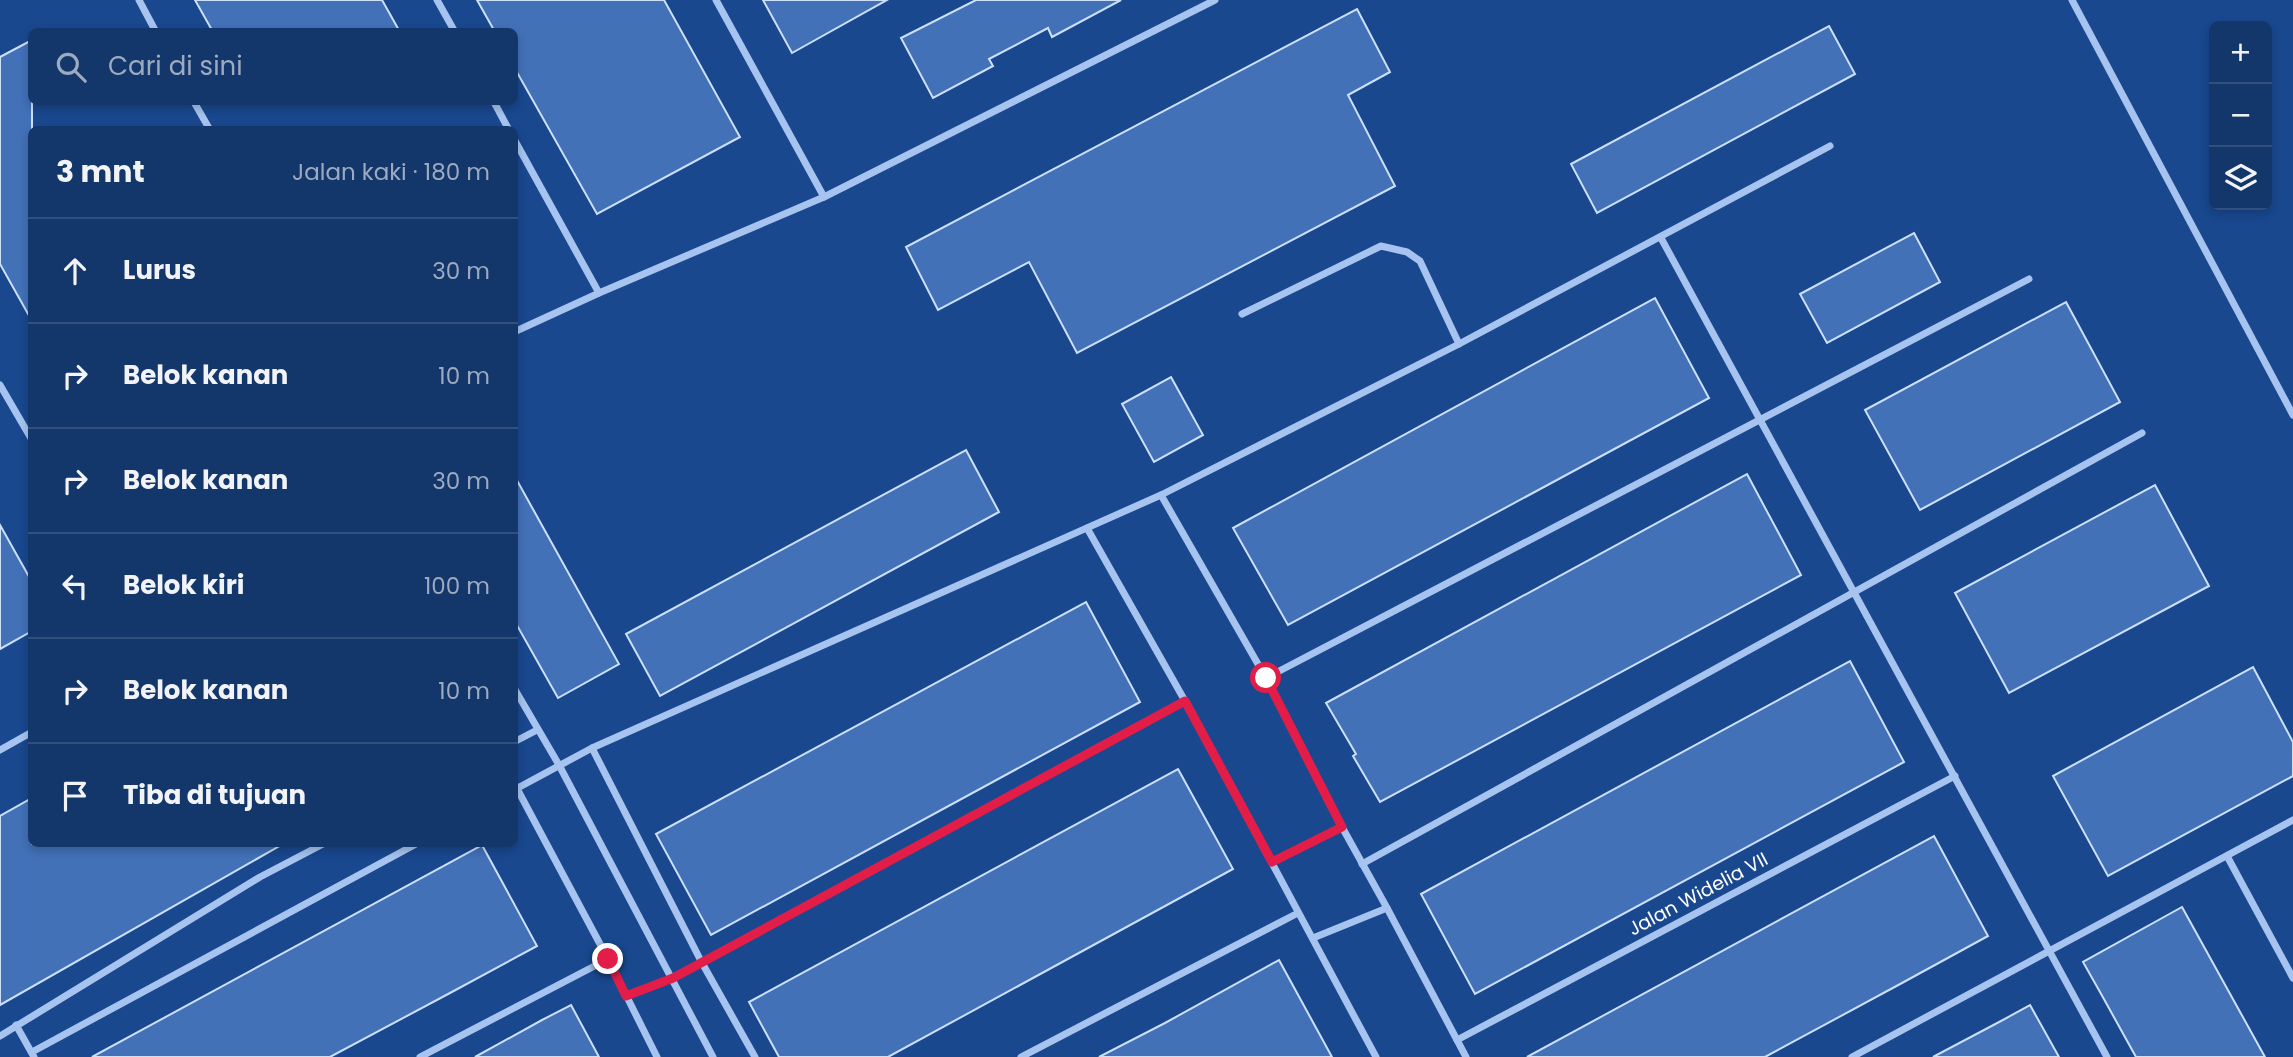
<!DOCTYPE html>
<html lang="id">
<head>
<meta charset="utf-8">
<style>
	:root { --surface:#13366b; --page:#1c3e71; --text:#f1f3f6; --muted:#9dabc1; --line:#32507e }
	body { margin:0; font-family:Poppins,sans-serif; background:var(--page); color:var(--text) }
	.controls { position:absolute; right:21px; top:21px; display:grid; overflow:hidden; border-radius:10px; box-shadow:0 4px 10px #0003 }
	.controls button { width:63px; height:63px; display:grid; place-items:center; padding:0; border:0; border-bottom:2px solid var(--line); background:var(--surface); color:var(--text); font:35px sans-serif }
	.stop { position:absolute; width:21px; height:21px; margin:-16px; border:5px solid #e11d48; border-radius:50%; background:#fff }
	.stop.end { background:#e11d48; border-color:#fff; box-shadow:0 2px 7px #0008 }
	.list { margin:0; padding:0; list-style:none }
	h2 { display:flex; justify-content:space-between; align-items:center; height:91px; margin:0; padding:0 28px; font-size:30px }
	h2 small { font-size:23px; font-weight:400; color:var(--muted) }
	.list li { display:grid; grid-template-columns:46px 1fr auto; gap:21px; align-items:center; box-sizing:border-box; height:105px; padding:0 28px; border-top:2px solid var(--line) }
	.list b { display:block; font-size:26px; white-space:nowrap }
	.list em { font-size:23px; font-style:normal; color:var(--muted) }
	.icon { flex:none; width:38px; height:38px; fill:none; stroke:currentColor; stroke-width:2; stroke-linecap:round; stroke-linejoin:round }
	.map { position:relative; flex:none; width:2293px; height:1057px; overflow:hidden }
	.search { position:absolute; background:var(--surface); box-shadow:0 4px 10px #0003; left:28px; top:28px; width:490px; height:77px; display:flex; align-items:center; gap:18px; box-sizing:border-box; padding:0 24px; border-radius:10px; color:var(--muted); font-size:26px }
	.panel { position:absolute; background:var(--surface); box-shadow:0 4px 10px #0003; left:28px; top:126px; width:490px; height:721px; border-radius:10px }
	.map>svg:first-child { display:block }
	.building { fill:#4271b8; stroke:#cde0fb; stroke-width:2 }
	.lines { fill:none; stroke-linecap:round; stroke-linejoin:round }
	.minor { stroke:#a6c4ef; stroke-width:7 }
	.route { stroke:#e11d48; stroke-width:9 }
	.labels { text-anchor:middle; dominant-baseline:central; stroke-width:5; stroke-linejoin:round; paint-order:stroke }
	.street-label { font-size:19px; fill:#fff; stroke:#19488f }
</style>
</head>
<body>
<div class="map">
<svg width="2293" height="1057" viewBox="0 0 2293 1057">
	<rect width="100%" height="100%" fill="#19488f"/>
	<g class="building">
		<path d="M 195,0 L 382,0 L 400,32 L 213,32 Z"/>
		<path d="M 477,0 L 664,0 L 740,137 L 597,214 L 514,67 L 514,32 L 495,32 Z"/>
		<path d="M 763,0 L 887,0 L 792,53 Z"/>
		<path d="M 976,0 L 1121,0 L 1052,37 L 1048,28 L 989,59 L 993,66 L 933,98 L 901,38 Z"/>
		<path d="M 1357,9 L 1390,72 L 1348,95 L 1395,186 L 1077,353 L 1029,262 L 938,310 L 906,247 Z"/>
		<path d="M 1829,26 L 1855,74 L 1597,213 L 1571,164 Z"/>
		<path d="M 32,40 L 32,321 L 0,264 L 0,57 Z"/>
		<path d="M 1914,233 L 1940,282 L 1827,343 L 1800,294 Z"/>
		<path d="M 1655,298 L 1709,398 L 1288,625 L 1233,528 Z"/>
		<path d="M 2066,302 L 2120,402 L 1920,510 L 1865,410 Z"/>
		<path d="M 1171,377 L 1203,435 L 1154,462 L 1122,404 Z"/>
		<path d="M 966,450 L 999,512 L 660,696 L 626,634 Z"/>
		<path d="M 1747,474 L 1801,575 L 1380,802 L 1353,756 L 1356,754 L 1326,703 Z"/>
		<path d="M 514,475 L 619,664 L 558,698 L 514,620 Z"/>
		<path d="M 2155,485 L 2209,586 L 2009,693 L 1955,593 Z"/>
		<path d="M 0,525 L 32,582 L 32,631 L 0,649 Z"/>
		<path d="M 1086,602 L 1140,702 L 711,935 L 656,834 Z"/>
		<path d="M 1850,661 L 1904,762 L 1475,994 L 1421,894 Z"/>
		<path d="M 2253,667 L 2293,742 L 2293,776 L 2108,876 L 2053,776 Z"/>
		<path d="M 1178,769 L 1233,869 L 888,1057 L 779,1057 L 749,1002 Z"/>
		<path d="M 32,798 L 32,844 L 283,844 L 0,1005 L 0,816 Z"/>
		<path d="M 1934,836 L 1988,936 L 1902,983 L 1765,1057 L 1527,1057 Z"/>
		<path d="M 482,845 L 537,946 L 450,993 L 330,1057 L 92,1057 Z"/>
		<path d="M 2182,907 L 2203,945 L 2265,1057 L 2136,1057 L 2100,992 L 2083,962 Z"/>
		<path d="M 1279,960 L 1332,1057 L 1099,1057 L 1165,1023 Z"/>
		<path d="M 571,1005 L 599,1057 L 475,1057 L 542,1020 Z"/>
		<path d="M 2030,1005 L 2059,1057 L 1933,1057 L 2001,1021 Z"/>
	</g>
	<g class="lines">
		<g class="minor">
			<path d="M 139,0 L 156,32"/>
			<path d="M 437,0 L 455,32"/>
			<path d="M 716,0 L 824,197"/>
			<path d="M 2072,0 L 2293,415"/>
			<path d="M 194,102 L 210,130"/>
			<path d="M 494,102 L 509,130"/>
			<path d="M 514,139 L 599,293"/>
			<path d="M 1661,238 L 2107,1057"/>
			<path d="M 1242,314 L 1381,246 L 1407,252 L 1420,261 L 1459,344"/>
			<path d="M 514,332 L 599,293 L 824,197 L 1215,0"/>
			<path d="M 0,385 L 32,440"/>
			<path d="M 1161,495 L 1266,678 L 1342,827 L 1387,908 L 1466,1057"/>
			<path d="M 1087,528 L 1185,701 L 1376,1057"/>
			<path d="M 1266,678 L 2029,279"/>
			<path d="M 514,688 L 559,765 L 713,1057"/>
			<path d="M 514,742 L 537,730"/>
			<path d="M 592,748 L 701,961 L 755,1057"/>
			<path d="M 0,750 L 32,732"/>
			<path d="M 514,783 L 608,959 L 657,1057"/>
			<path d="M 514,790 L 592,748 L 1161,495 L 1459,344 L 1830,146"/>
			<path d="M 2227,856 L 2293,978"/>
			<path d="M 1272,862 L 1342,827"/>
			<path d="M 1362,864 L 2142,433"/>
			<path d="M 1313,938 L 1387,908"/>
			<path d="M 626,996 L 673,978 L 1185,701"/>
			<path d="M 16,1025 L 34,1057"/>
			<path d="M 0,1036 L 260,877 L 323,844"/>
			<path d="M 1457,1040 L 1955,776"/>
			<path d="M 32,1052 L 416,844"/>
			<path d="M 420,1057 L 608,959"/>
			<path d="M 1021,1057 L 1298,913"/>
			<path d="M 1852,1057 L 2293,820"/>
		</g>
	</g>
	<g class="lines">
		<path class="route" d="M 608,959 L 626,996 L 673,978 L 1185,701 L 1272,862 L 1342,827 L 1266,678"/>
	</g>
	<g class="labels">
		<g class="street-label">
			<text transform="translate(1698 894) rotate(-28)">Jalan Widelia VII</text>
		</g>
	</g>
</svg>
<div class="controls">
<button>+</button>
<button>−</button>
<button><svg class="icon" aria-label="layers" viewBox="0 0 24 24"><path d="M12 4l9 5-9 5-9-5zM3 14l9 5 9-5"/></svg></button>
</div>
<div class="stop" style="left:1266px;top:678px"></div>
<div class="stop end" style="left:608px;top:959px"></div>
<div class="search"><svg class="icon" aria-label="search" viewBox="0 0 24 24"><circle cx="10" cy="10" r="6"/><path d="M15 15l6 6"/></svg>Cari di sini</div>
<section class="panel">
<h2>3 mnt<small>Jalan kaki · 180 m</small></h2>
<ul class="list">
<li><svg class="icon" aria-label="ahead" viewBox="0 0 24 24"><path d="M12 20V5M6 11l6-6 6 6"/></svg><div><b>Lurus</b></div><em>30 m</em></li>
<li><svg class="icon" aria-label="right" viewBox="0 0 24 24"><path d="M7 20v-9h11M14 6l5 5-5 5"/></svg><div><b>Belok kanan</b></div><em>10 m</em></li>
<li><svg class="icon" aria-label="right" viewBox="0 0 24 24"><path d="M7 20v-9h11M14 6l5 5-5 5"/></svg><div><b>Belok kanan</b></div><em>30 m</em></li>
<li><svg class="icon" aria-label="left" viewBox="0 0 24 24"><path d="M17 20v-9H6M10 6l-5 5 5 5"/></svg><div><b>Belok kiri</b></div><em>100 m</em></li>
<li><svg class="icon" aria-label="right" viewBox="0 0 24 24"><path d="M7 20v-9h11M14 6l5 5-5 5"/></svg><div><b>Belok kanan</b></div><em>10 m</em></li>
<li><svg class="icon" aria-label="arrive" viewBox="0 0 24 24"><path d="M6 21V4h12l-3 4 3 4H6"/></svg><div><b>Tiba di tujuan</b></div></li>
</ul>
</section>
</div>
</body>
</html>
